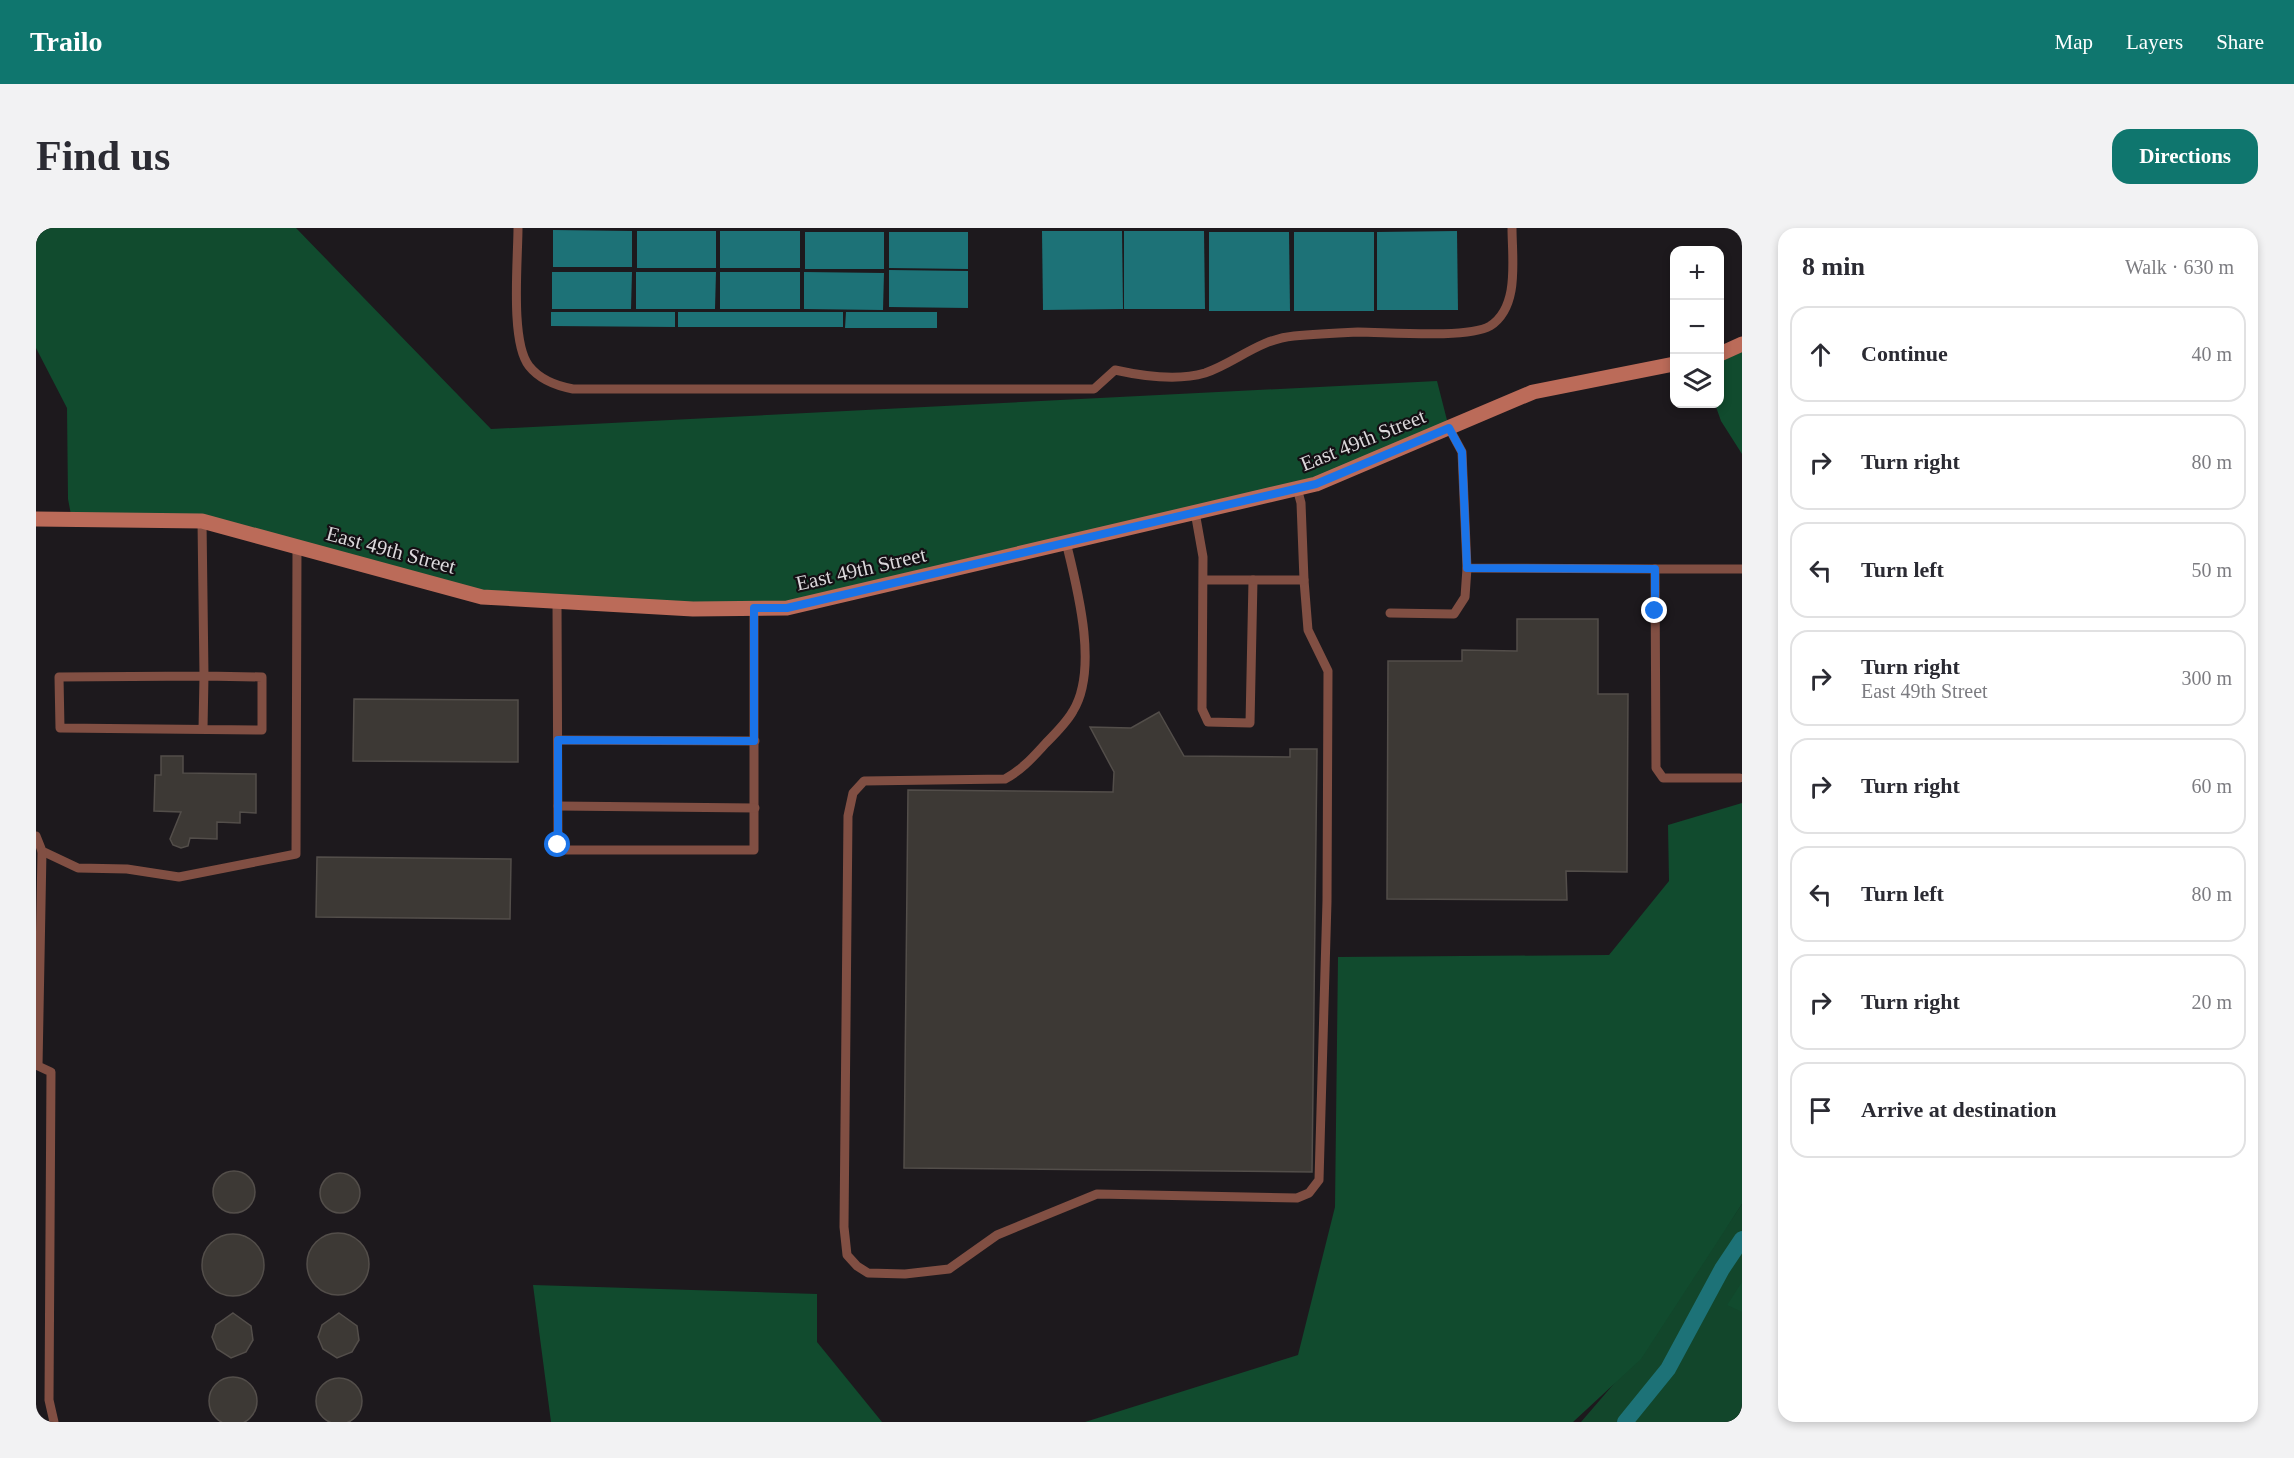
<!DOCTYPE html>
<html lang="en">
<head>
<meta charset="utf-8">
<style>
	:root { --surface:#fff; --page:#f2f2f3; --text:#2b2b33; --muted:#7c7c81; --line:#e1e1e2; --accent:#0f766e }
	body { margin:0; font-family:Georgia,serif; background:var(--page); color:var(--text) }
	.controls { position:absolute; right:18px; top:18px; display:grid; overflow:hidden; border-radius:12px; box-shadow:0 3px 9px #0003 }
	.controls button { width:54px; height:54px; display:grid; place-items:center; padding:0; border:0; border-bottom:2px solid var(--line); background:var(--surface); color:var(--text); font:30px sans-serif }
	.stop { position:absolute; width:18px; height:18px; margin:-14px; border:4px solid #1a73e8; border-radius:50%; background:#fff }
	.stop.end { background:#1a73e8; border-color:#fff; box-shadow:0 2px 6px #0008 }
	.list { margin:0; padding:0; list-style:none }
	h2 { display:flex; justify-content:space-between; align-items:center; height:78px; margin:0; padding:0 24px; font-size:26px }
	h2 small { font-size:20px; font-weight:400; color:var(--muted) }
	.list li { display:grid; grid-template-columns:39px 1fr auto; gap:18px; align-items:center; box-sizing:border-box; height:96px; margin:0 12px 12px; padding:0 12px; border:2px solid var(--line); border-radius:18px }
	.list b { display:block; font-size:22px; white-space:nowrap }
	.list p { margin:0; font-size:20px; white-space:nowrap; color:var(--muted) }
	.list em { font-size:20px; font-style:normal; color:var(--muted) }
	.icon { flex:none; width:33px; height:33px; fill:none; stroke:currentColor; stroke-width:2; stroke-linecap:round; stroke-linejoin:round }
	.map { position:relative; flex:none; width:1706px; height:1194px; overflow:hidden; border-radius:18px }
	header { display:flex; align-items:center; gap:36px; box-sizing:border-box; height:84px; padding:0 30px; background:var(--accent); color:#fff }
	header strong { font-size:28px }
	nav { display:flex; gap:33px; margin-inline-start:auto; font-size:21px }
	.intro { display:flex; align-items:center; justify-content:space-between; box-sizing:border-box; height:144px; padding:0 36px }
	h1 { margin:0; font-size:42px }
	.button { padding:15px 27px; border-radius:18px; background:var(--accent); color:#fff; font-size:21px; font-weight:700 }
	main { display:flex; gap:36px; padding:0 36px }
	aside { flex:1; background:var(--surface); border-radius:18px; box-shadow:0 3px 9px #0003 }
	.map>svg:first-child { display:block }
	.green { fill:#12462b }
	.forest { fill:#114b2e }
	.water { fill:#1d7277 }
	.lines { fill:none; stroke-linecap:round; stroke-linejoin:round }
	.canal { stroke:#1d7277; stroke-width:16 }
	.building { fill:#3d3935; stroke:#534e4a; stroke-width:1.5 }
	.lane { stroke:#814f43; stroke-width:9 }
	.secondary { stroke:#bb6b59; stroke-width:15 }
	.route { stroke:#1a73e8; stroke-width:8 }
	.labels { text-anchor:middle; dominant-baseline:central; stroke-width:4.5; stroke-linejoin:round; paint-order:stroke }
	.street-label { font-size:21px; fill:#dbd8db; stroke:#141014 }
</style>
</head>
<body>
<header>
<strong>Trailo</strong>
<nav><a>Map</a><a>Layers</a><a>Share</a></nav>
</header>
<div class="intro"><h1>Find us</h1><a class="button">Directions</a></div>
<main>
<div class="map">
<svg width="1706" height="1194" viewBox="0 0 1706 1194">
	<rect width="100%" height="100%" fill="#1d191d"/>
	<path class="green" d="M 1706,976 L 1706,1178 L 1701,1194 L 1545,1194 L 1607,1122 Z"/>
	<g class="forest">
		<path d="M 0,0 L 260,0 L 455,201 L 1401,153 L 1413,200 L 1280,256 L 751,380 L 446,369 L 166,293 L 36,292 L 32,271 L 31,180 L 0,120 Z"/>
		<path d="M 1706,116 L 1706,226 L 1685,193 L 1679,176 L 1684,176 L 1684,125 Z"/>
		<path d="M 1706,575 L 1706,976 L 1605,1131 L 1537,1194 L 1049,1194 L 1262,1127 L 1299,979 L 1302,729 L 1573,727 L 1633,653 L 1632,597 Z"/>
		<path d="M 1706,1054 L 1706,1084 L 1691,1077 Z"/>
		<path d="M 497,1057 L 781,1066 L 781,1114 L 846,1194 L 515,1194 Z"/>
	</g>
	<g class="water">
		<path d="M 517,2 L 596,3 L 596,39 L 517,39 Z"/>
		<rect x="601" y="3" width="79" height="37"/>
		<rect x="684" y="3" width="80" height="37"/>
		<path d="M 1006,3 L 1086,3 L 1087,81 L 1007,82 Z"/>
		<path d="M 1088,3 L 1168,3 L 1169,81 L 1088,81 Z"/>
		<path d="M 1421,3 L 1422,82 L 1341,82 L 1341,4 Z"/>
		<rect x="769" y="4" width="79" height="37"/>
		<path d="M 853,4 L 932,4 L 932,41 L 853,40 Z"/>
		<path d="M 1173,4 L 1253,4 L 1254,83 L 1173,83 Z"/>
		<rect x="1258" y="4" width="80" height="79"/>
		<path d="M 853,42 L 932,43 L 932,80 L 853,79 Z"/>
		<path d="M 516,44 L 596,44 L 595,81 L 516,81 Z"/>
		<path d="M 600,44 L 680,44 L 679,81 L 600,81 Z"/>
		<rect x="684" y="44" width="80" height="37"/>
		<path d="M 768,44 L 848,45 L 847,82 L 768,81 Z"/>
		<path d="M 515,84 L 639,84 L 639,99 L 515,98 Z"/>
		<rect x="642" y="84" width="165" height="15"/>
		<path d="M 810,84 L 901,84 L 901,100 L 809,100 Z"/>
	</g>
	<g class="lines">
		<path class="canal" d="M 1589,1194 L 1632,1141 L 1686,1041 L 1706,1011"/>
	</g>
	<g class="building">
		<path d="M 1481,391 L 1562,391 L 1562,466 L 1592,466 L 1591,644 L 1530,643 L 1531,672 L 1351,671 L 1352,433 L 1426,433 L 1426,422 L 1481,423 Z"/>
		<path d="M 318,471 L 482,472 L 482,534 L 317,533 Z"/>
		<path d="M 1123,484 L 1148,528 L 1254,529 L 1254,521 L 1281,521 L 1276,944 L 868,940 L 872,562 L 1077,564 L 1078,544 L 1054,499 L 1095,500 Z"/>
		<path d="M 125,528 L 147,528 L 147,545 L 220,546 L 220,585 L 204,584 L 204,595 L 181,594 L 181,611 L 154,610 L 152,618 L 145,620 L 137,617 L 134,611 L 145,584 L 118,583 L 119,547 L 125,547 Z"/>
		<path d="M 281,629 L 475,631 L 474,691 L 280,689 Z"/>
		<circle cx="198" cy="964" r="21"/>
		<circle cx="304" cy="965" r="20"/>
		<circle cx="302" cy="1036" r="31"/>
		<circle cx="197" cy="1037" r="31"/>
		<path d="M 197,1085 L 215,1098 L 217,1112 L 210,1124 L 195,1130 L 181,1121 L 176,1109 L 180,1097 Z"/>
		<path d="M 303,1085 L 321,1098 L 323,1112 L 316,1124 L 301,1130 L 287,1121 L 282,1109 L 286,1097 Z"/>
		<circle cx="197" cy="1173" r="24"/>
		<circle cx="303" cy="1173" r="23"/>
	</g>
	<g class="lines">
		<g class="lane">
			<path d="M 482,0 C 482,32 474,114 493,138 C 504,152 521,158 537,161 L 1058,161 L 1079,142 C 1106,148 1142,153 1169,145 C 1199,135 1223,111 1258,108 C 1279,106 1300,105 1322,104 C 1350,104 1432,111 1454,98 C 1484,79 1476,31 1476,0"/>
			<path d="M 1413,200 L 1426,224 L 1431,340 L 1619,341 L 1620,540 L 1627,550 L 1704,550"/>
			<path d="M 1159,284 L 1167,329 L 1166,481 L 1172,494 L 1214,495 L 1217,352 L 1167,352"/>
			<path d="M 166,293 L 168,448 L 23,449 L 24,500 L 226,502 L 226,449 L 168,448 L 167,501"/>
			<path d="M 1030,314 C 1041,359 1063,441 1037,483 C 1031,494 1019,506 1010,515 C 997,529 986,542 969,551 L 828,553 L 817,565 L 812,588 L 808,999 L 811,1027 L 821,1038 L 832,1045 L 869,1046 L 913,1041 L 961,1007 L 1061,966 L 1261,970 L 1273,965 L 1283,952 L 1291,673 L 1292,443 L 1272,402 L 1268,352"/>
			<path d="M 1619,341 L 1706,341"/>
			<path d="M 1217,352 L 1268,352 L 1265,275 L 1261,260"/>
			<path d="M 521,373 L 522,617 L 525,622 L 718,622 L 718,380"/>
			<path d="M 1354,385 L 1418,386 L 1429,369 L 1431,340"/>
			<path d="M 522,512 L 719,513"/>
			<path d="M 522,578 L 719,580"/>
			<path d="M 0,608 L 6,623 L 42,640 L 91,641 L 143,649 L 260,626 L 261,319"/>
			<path d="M 6,623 L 2,838 L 15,844 L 13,1172 L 18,1194"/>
		</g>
		<g class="secondary">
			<path d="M 1684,126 L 1706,116"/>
			<path d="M 0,291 L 166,293 L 446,369 L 657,381 L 751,380 L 1280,256 L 1497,164 L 1638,136"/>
		</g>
	</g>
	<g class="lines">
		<path class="route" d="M 522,617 L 522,512 L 718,513 L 718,380 L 751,380 L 1280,256 L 1413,200 L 1426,224 L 1431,340 L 1619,341 L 1619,383"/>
	</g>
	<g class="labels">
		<g class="street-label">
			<text transform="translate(1327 212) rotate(-22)">East 49th Street</text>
			<text transform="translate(355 322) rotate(15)">East 49th Street</text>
			<text transform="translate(825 341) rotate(-13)">East 49th Street</text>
		</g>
	</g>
</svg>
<div class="controls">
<button>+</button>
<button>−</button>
<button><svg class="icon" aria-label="layers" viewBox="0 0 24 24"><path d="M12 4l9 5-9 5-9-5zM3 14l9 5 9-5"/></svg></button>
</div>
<div class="stop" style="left:522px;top:617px"></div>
<div class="stop end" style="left:1619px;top:383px"></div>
</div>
<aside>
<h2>8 min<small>Walk · 630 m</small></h2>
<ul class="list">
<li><svg class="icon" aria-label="ahead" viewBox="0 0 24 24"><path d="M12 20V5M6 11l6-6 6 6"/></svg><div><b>Continue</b></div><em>40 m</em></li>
<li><svg class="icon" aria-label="right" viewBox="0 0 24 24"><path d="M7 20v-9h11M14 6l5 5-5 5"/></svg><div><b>Turn right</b></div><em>80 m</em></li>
<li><svg class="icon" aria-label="left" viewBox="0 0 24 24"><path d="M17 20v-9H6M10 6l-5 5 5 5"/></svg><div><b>Turn left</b></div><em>50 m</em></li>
<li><svg class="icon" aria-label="right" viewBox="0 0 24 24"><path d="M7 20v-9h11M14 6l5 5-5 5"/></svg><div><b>Turn right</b><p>East 49th Street</p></div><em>300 m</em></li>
<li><svg class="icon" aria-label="right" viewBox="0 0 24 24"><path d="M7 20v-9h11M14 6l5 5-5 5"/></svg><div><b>Turn right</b></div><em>60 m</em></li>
<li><svg class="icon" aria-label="left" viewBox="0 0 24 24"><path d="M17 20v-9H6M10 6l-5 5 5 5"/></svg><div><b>Turn left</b></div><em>80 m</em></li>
<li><svg class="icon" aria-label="right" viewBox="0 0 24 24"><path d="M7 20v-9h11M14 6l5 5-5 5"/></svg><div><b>Turn right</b></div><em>20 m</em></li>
<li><svg class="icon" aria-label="arrive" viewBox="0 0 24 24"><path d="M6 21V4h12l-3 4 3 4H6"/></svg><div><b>Arrive at destination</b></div></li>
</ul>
</aside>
</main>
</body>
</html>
